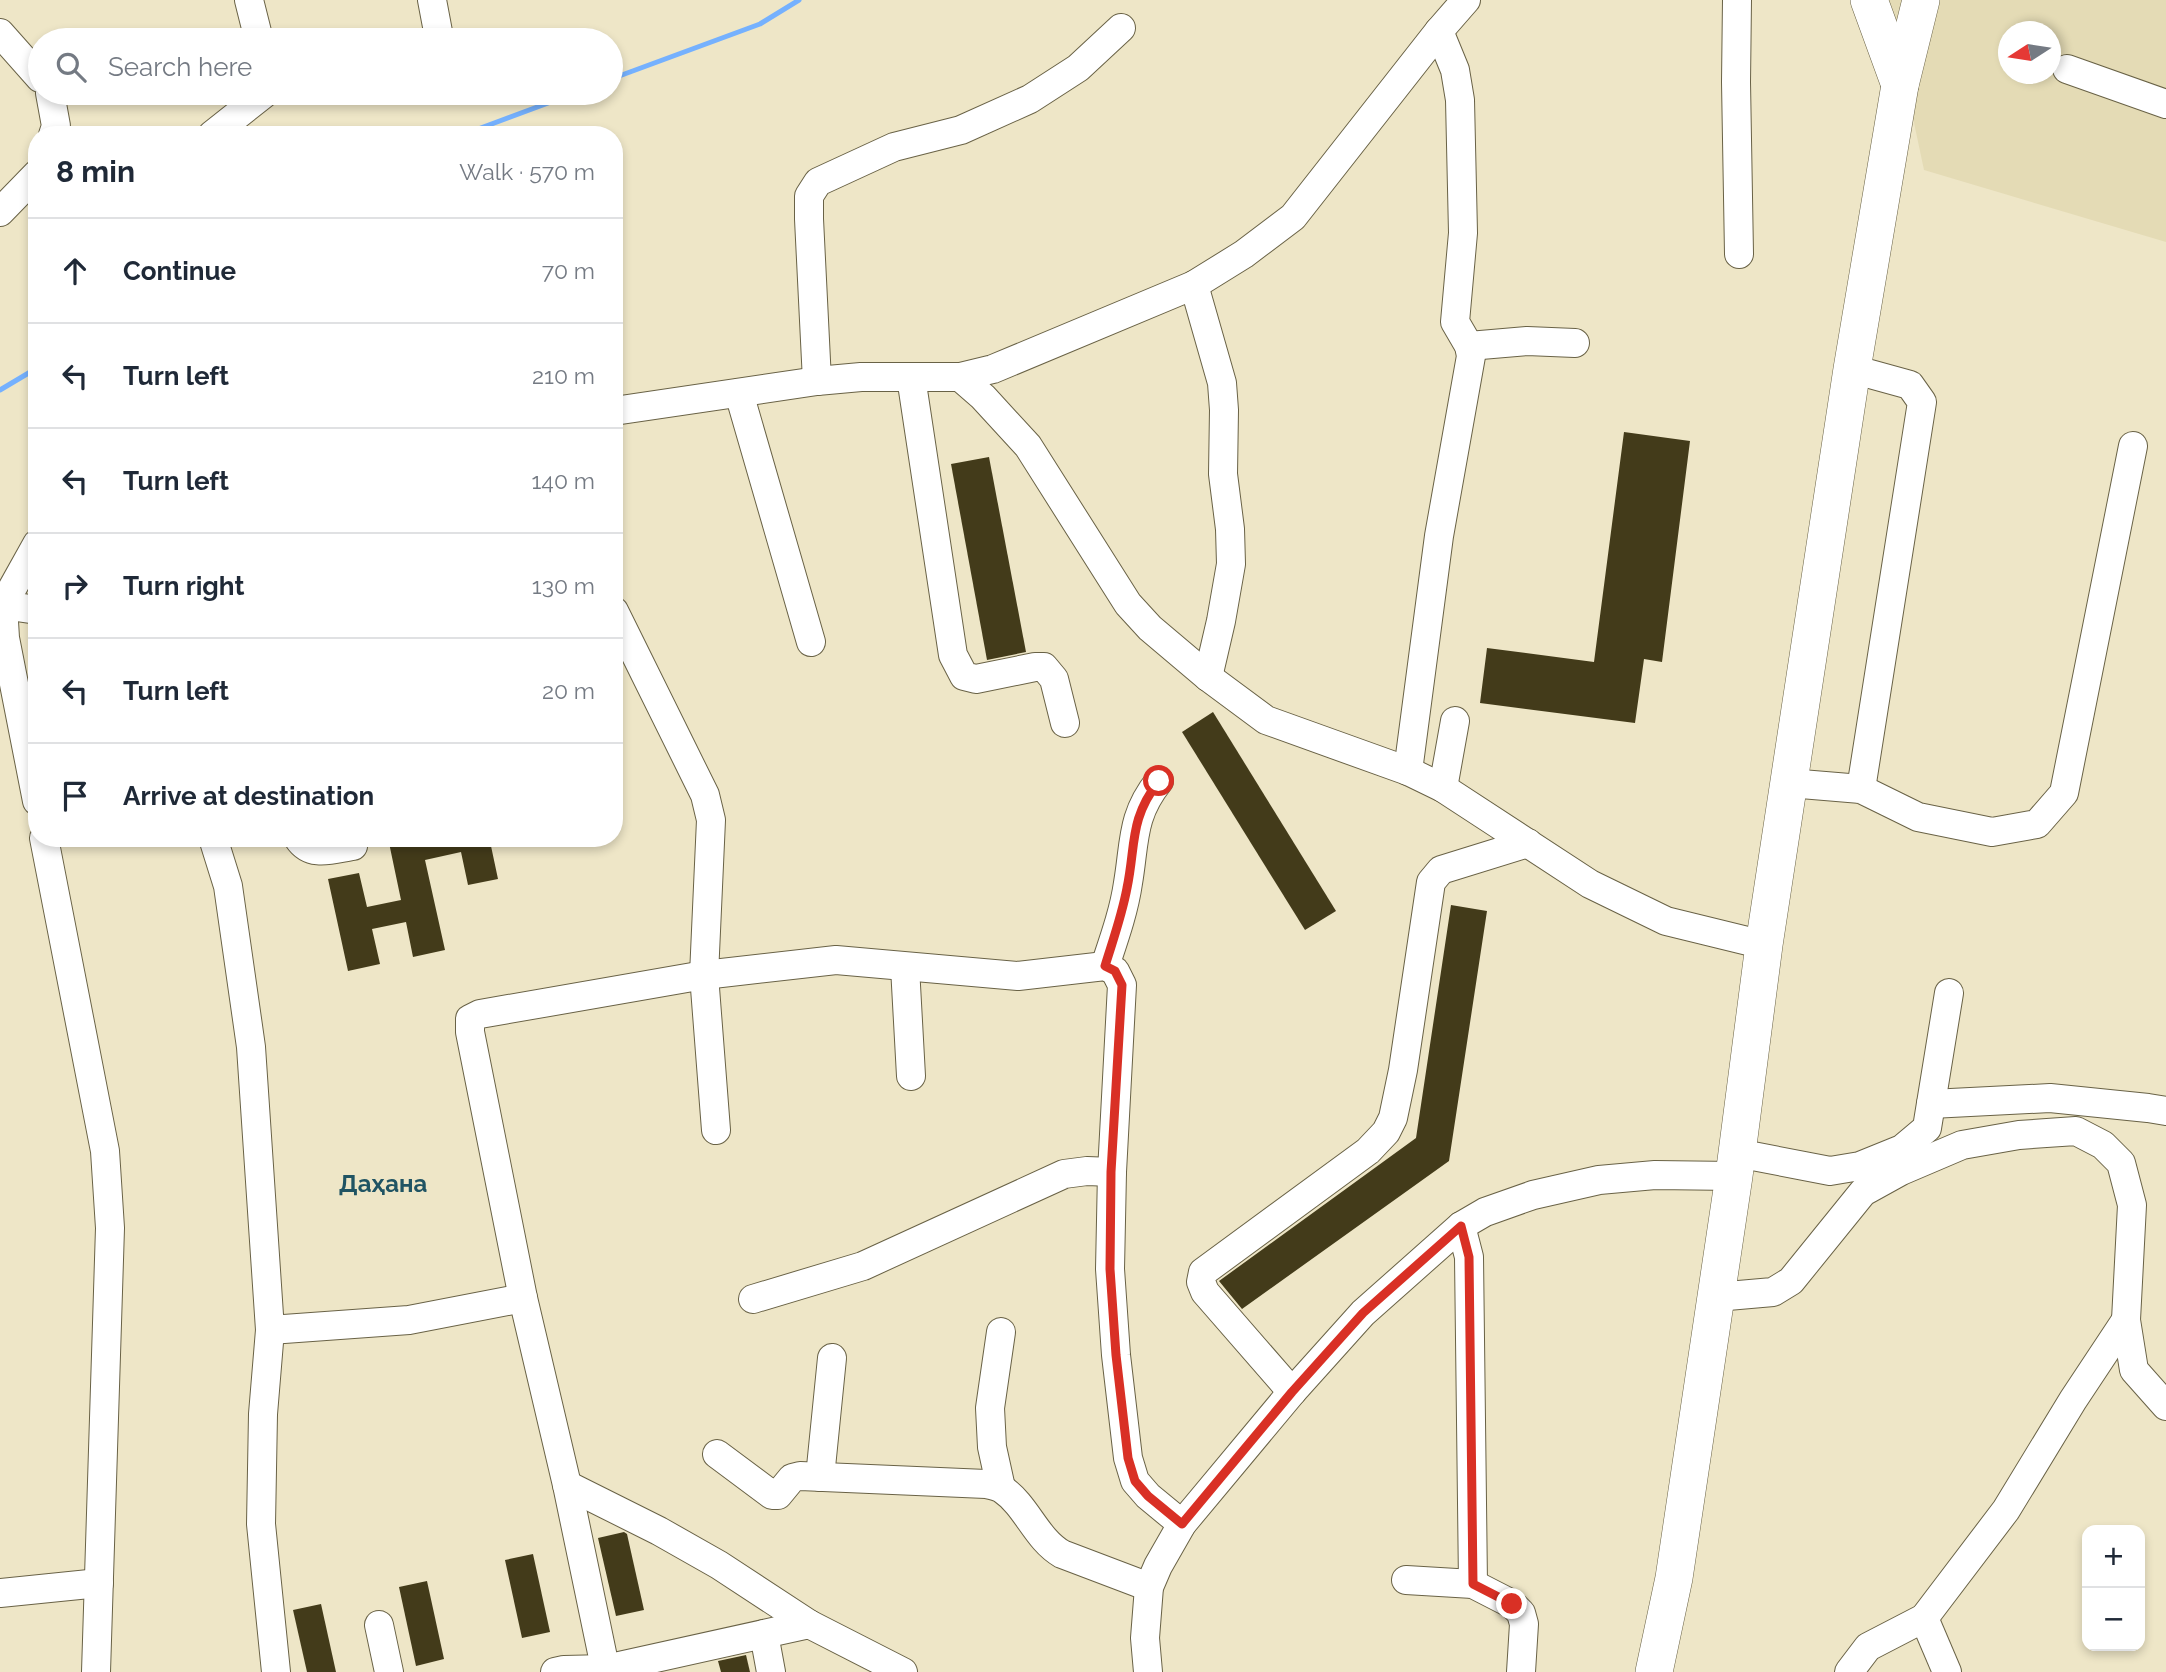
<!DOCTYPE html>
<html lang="en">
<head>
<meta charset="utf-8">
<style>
	:root { --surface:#fff; --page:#f2f2f3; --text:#1f2937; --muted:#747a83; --line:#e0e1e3 }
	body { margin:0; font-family:Raleway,sans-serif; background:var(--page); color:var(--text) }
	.controls { position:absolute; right:21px; bottom:21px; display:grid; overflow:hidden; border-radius:14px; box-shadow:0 4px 10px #0003 }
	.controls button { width:63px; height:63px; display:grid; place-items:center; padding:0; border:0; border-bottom:2px solid var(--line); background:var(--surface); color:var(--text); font:35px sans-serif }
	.compass { position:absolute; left:1998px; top:21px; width:63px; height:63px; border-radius:50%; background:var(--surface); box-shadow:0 4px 10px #0003; rotate:258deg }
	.stop { position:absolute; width:21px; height:21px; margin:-16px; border:5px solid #d93025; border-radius:50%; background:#fff }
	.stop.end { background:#d93025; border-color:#fff; box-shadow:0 2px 7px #0008 }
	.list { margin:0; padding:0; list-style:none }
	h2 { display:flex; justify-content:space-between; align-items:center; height:91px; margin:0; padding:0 28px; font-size:30px }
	h2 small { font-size:23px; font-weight:400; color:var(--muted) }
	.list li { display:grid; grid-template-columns:46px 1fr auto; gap:21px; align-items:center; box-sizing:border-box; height:105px; padding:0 28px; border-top:2px solid var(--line) }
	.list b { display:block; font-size:26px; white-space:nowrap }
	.list em { font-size:23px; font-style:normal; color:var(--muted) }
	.icon { flex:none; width:38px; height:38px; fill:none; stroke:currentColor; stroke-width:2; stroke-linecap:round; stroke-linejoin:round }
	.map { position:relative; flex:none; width:2166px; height:1672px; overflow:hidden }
	.search { position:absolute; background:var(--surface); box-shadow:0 4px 10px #0003; left:28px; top:28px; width:595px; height:77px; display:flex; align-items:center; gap:18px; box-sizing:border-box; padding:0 24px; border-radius:38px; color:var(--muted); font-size:26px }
	.panel { position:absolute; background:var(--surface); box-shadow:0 4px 10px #0003; left:28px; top:126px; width:595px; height:721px; border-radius:28px }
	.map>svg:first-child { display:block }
	.built { fill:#e4dbb5; fill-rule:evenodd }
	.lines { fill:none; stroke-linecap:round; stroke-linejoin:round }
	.stream { stroke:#75b1fe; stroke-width:5 }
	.building { fill:#433b1a }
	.minor-casing { stroke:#696246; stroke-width:30 }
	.major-casing { stroke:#696246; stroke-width:38 }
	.minor { stroke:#fff; stroke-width:28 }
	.major { stroke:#fff; stroke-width:37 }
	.route { stroke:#d93025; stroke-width:9 }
	.labels { text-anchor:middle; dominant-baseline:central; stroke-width:7; stroke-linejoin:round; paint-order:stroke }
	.quarter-label { font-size:24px; font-weight:bold; fill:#205463; stroke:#eee6c7 }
</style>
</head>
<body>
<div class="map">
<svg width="2166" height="1672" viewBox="0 0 2166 1672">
	<rect width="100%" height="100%" fill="#eee6c7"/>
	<path class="built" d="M 1888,0 L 2166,0 L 2166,242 L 1924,170 ZM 2008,32 L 2050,32 L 2050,74 L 2008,74 Z"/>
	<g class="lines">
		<g class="stream">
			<path d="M 611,79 L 760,24 L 799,0"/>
			<path d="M 462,135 L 575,93"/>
			<path d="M 0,390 L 37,368"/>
		</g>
	</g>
	<g class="building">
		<path d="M 1624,432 L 1690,441 L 1662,662 L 1644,659 L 1635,723 L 1480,703 L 1487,648 L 1594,662 Z"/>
		<path d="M 989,457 L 1026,652 L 987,660 L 951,464 Z"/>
		<path d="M 1213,712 L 1336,911 L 1305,930 L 1182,732 Z"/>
		<path d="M 388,838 L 494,838 L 494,845 L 491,846 L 498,879 L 468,885 L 461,852 L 425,860 L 445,950 L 413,957 L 406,922 L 372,929 L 380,964 L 348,971 L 328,879 L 359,873 L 367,907 L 401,900 Z"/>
		<path d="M 1451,905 L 1487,911 L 1449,1161 L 1242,1309 L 1219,1281 L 1416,1138 Z"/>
		<path d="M 624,1532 L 627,1534 L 644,1610 L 616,1616 L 598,1538 Z"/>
		<path d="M 533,1554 L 550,1632 L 522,1638 L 505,1560 Z"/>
		<path d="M 427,1581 L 444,1659 L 416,1666 L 399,1587 Z"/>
		<path d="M 321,1604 L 336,1672 L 307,1672 L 293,1610 Z"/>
		<path d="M 746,1655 L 750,1672 L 721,1672 L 718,1661 Z"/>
	</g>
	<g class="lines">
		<g class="minor-casing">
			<g id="minor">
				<path d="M 249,0 L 259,40"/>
				<path d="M 432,0 L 439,37 L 435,40"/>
				<path d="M 1737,0 L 1736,82 L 1739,254"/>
				<path d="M 0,33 L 40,78"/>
				<path d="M 2067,69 L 2166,104"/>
				<path d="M 50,93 L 56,126 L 53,135"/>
				<path d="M 212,135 L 265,93"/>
				<path d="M 0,212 L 37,174"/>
				<path d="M 1194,285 L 1222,383 L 1224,410 L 1223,474 L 1230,529 L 1231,564 L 1221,621 L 1208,677"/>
				<path d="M 1469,346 L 1527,341 L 1575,343"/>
				<path d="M 1852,369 L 1910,385 L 1922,402 L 1861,789"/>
				<path d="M 911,377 L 953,655 L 964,676 L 976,679 L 1035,667 L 1044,667 L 1054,679 L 1065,723"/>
				<path d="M 960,377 L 983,397 L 1028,446 L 1128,604 L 1150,628 L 1208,677 L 1266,720 L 1408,771 L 1443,788 L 1590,884 L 1666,921 L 1764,945"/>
				<path d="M 817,381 L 809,219 L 809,196 L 818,182 L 894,147 L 961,130 L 1030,99 L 1078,68 L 1121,28"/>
				<path d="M 739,393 L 811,642"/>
				<path d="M 614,411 L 817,381 L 861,377 L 960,377 L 993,369 L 1194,285 L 1244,254 L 1293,217 L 1439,31 L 1466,0"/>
				<path d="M 37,544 L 3,605 L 5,638 L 37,801"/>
				<path d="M 0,607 L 3,605 L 37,610"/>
				<path d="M 614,611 L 705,795 L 711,820 L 704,975 L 716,1130"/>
				<path d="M 1408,771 L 1439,536 L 1471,356 L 1469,346 L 1455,322 L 1463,233 L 1460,100 L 1455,70 L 1439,31"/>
				<path d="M 1789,783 L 1861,789 L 1918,817 L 1992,832 L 2037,824 L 2064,793 L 2133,446"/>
				<path d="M 1443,788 L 1455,721"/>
				<path d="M 44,838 L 105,1151 L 110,1228 L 96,1672"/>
				<path d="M 213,838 L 228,886 L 251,1047 L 270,1330 L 409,1320 L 523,1298"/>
				<path d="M 298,838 C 311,858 333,849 353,846"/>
				<path d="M 1105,966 C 1114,939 1124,911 1128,883 C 1135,842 1131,816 1159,781"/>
				<path d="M 905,967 L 911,1076"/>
				<path d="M 1931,1104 L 2050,1098 L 2148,1108 L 2166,1111"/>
				<path d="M 1737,1153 L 1830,1171 L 1860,1166 L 1902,1149 L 1927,1128 L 1949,993"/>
				<path d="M 1461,1226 L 1469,1257 L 1473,1584"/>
				<path d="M 1716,1297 L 1773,1292 L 1791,1281 L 1863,1192 L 1901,1171 L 1962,1145 L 2019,1135 L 2076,1131 L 2103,1145 L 2121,1163 L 2132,1205 L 2126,1320 L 2134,1370 L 2166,1406"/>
				<path d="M 753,1299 L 863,1266 L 1064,1174 L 1087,1171 L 1112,1172"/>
				<path d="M 270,1330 L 263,1414 L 261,1524 L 276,1672"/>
				<path d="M 1292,1392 L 1205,1292 L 1201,1282 L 1203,1272 L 1368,1151 L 1386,1132 L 1393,1118 L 1403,1070 L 1431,882 L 1441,870 L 1528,843"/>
				<path d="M 717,1454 L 772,1495 L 778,1495 L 792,1478 L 800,1476 L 986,1484 C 991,1485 997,1486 1002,1489 C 1027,1506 1036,1539 1062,1554 L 1149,1587"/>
				<path d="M 820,1477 L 832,1358"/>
				<path d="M 567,1485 L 659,1531 L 719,1565 L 809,1624"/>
				<path d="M 1001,1488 L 992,1447 L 990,1408 L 1001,1332"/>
				<path d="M 1406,1580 L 1473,1584 L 1512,1604 L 1521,1613 L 1524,1624 L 1521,1672"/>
				<path d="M 0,1593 L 99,1583"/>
				<path d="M 1924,1618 L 1947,1672"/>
				<path d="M 379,1625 L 389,1672"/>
				<path d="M 764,1634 L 771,1672"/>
				<path d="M 555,1672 L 564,1670 L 606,1669 L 809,1624 L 903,1672"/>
				<path d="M 606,1672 L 567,1485 L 523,1298 L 470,1032 L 470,1019 L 480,1014 L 704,975 L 836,960 L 1018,976 L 1105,966 L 1115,971 L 1122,985 L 1112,1172 L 1110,1269 L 1116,1355 L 1128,1458 L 1135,1481 L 1148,1496 L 1182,1524"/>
				<path d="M 1148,1672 L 1145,1638 L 1149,1587 L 1158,1566 L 1182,1524 L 1292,1392 L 1363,1313 L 1461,1226 L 1485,1212 L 1533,1195 L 1599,1180 L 1655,1175 L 1734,1176"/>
				<path d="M 1849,1672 L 1868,1647 L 1924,1618 L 2006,1510 L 2073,1400 L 2126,1320"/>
			</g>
		</g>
		<g class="major-casing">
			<g id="major">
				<path d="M 1869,0 L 1900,85"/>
				<path d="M 1654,1672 L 1674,1578 L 1734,1176 L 1764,945 L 1852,369 L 1900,85 L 1921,0"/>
			</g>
		</g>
		<use href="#minor" class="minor"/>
		<use href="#major" class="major"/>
	</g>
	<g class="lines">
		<path class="route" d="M 1159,781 C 1129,819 1136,845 1127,888 C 1122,915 1113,940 1105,966 L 1115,971 L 1122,985 L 1111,1172 L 1110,1269 L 1116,1355 L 1128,1458 L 1135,1481 L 1148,1496 L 1182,1524 L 1292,1392 L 1363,1313 L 1461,1226 L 1469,1257 L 1473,1584 L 1512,1604"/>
	</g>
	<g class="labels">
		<g class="quarter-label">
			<text x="383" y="1183">Даҳана</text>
		</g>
	</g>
</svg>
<div class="controls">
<button>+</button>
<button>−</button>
</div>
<svg class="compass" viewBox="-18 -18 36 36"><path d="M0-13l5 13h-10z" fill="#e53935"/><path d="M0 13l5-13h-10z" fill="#747a83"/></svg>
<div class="stop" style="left:1159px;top:781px"></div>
<div class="stop end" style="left:1512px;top:1604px"></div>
<div class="search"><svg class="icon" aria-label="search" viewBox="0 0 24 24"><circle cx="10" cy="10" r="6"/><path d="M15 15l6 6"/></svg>Search here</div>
<section class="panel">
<h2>8 min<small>Walk · 570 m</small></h2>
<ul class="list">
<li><svg class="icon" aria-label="ahead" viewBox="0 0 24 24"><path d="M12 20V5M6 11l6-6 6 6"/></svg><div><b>Continue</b></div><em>70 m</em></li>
<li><svg class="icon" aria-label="left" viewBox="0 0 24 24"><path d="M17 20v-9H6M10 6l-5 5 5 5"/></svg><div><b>Turn left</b></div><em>210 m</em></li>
<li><svg class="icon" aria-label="left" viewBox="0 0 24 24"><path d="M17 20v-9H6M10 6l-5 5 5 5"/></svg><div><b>Turn left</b></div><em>140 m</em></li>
<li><svg class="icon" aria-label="right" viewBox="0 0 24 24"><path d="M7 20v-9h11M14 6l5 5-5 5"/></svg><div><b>Turn right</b></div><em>130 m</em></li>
<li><svg class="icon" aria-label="left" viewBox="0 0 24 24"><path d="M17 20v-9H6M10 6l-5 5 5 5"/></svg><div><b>Turn left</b></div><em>20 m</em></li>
<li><svg class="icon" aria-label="arrive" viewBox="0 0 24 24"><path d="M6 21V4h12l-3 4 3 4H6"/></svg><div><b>Arrive at destination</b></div></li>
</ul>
</section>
</div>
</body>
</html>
